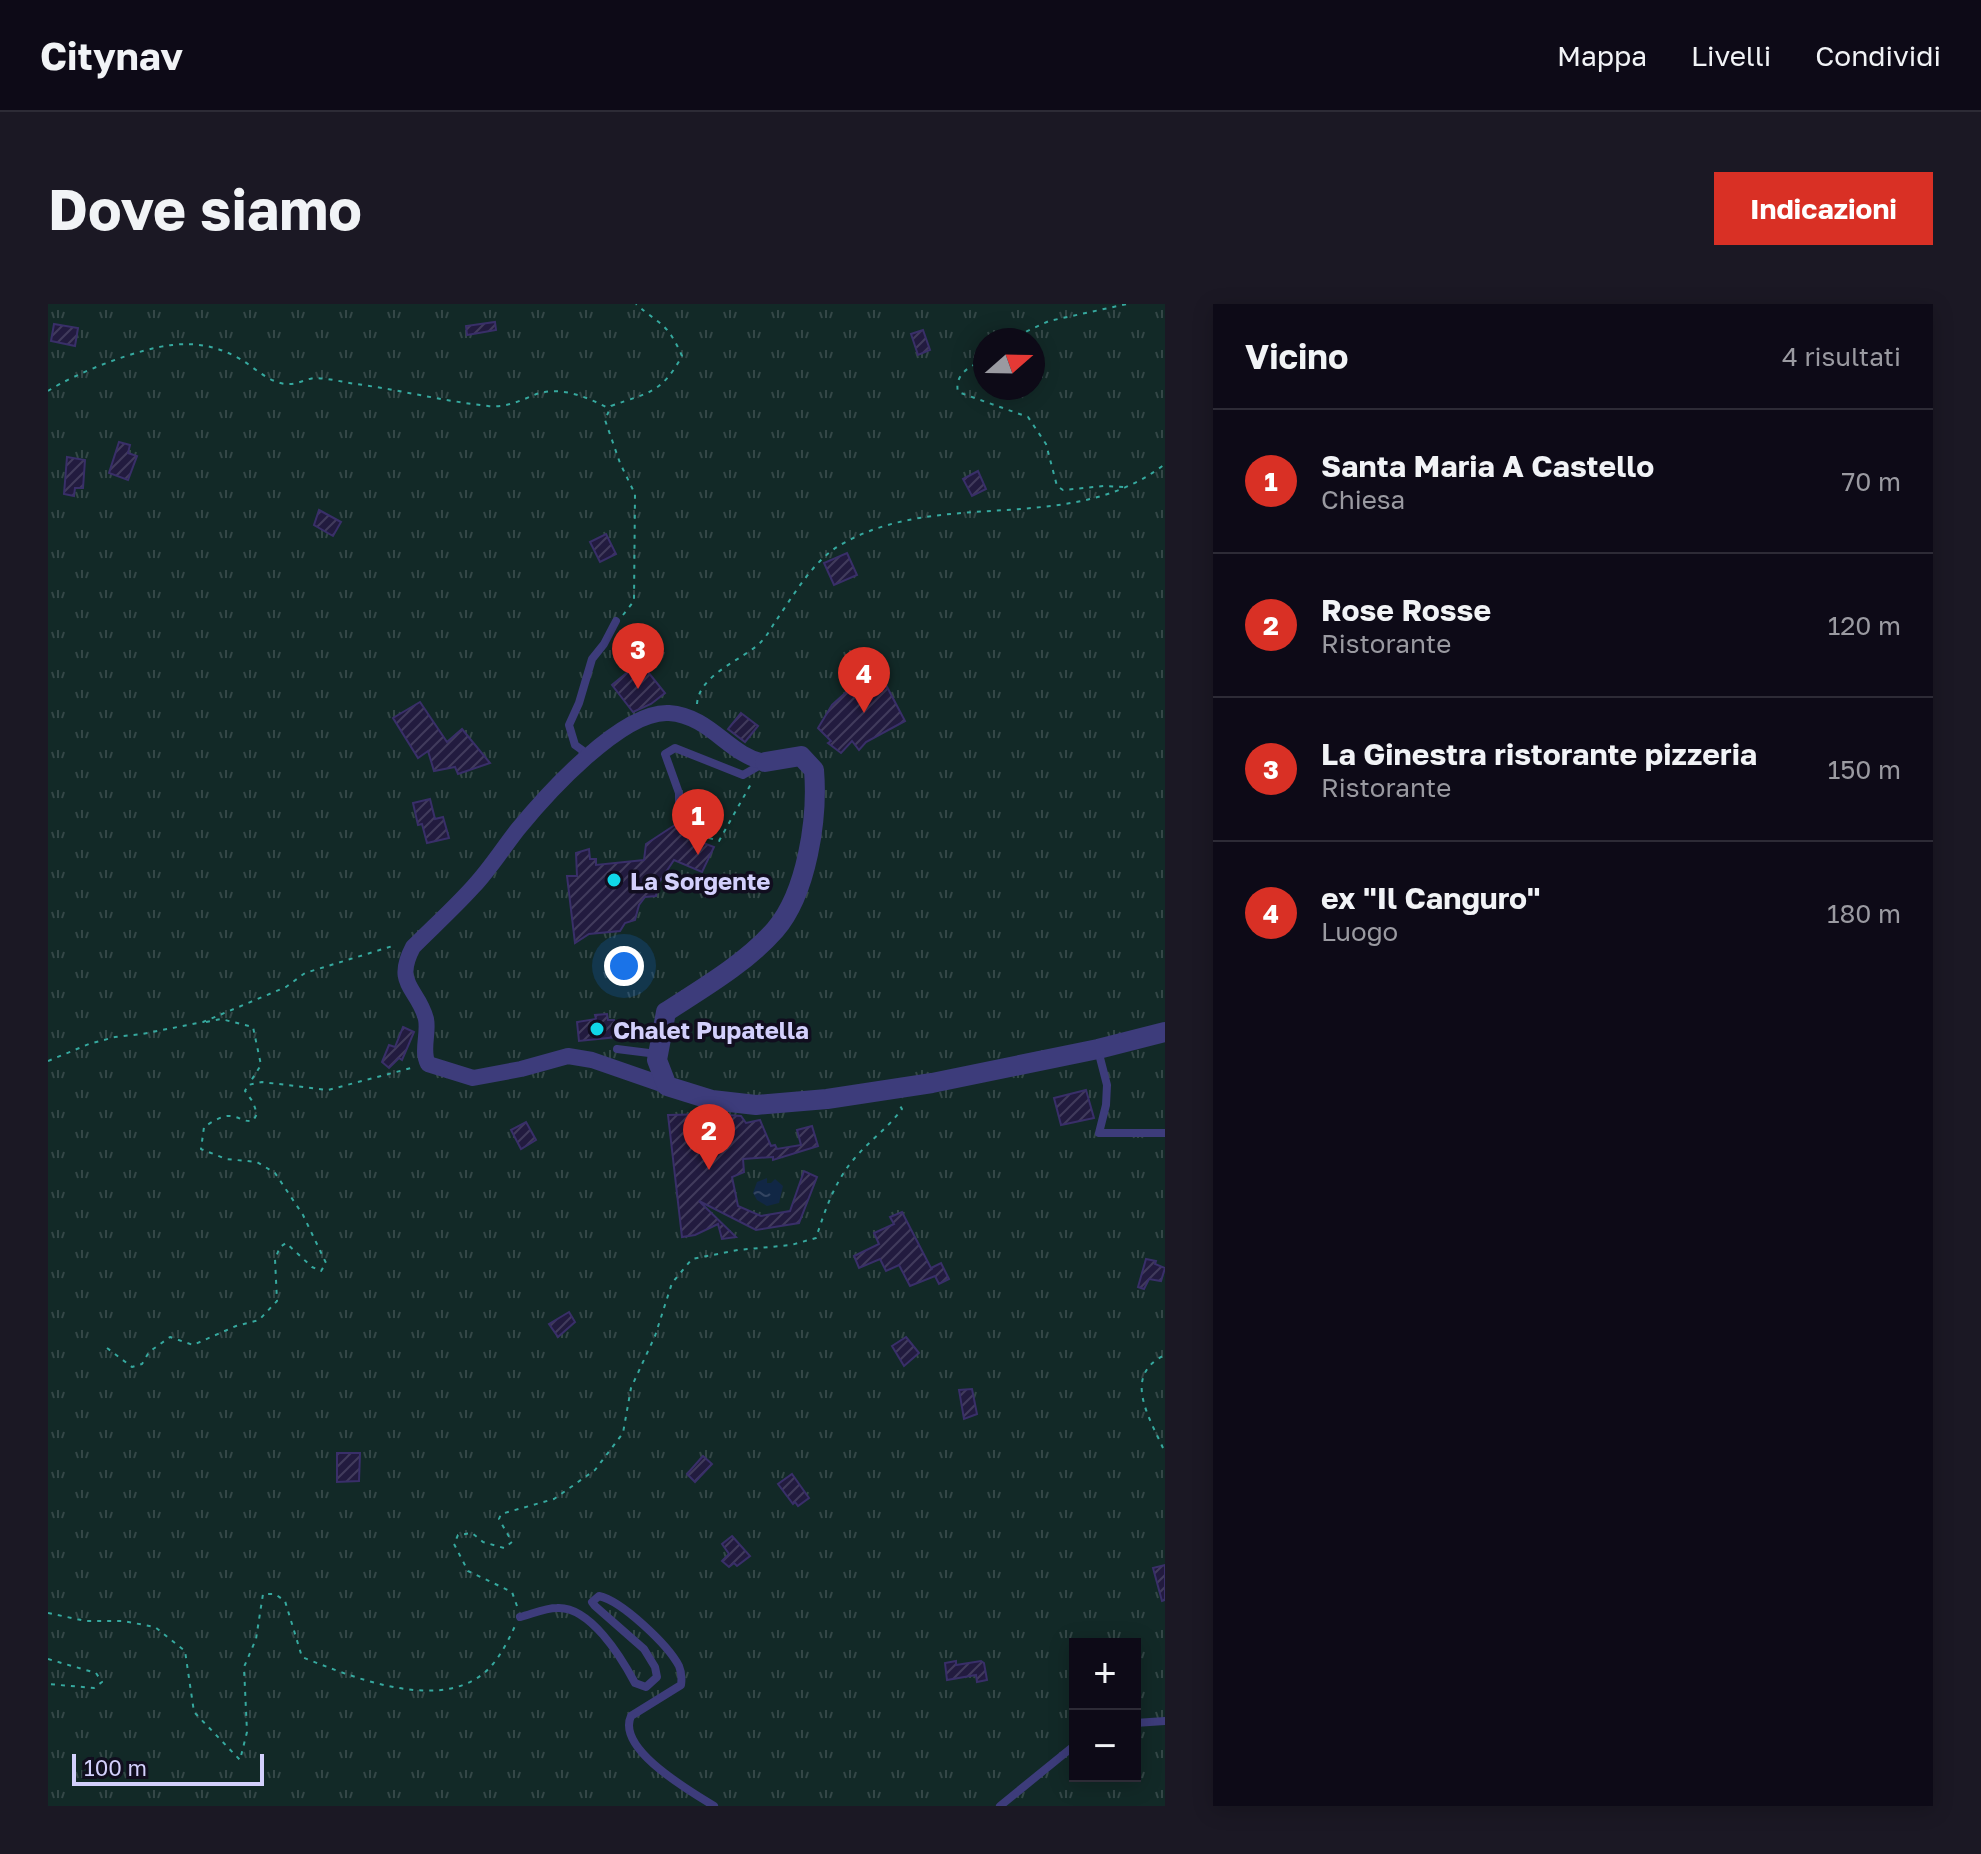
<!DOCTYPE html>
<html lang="it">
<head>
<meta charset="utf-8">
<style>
	:root { --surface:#0d0a17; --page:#1b1824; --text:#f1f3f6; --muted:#9a9aa1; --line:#2d2b36; --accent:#d93025 }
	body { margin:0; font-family:"Golos Text",sans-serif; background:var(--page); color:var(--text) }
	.controls { position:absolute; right:24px; bottom:24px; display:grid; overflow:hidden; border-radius:0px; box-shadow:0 4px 20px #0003 }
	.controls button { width:72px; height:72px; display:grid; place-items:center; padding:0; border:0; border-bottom:2px solid var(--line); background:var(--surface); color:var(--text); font:40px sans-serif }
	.compass { position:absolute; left:925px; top:24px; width:72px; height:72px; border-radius:50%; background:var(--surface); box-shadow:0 4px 20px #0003; rotate:70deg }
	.scale { position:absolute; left:24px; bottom:20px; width:192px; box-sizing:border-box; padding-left:8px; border:4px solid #d3d0fc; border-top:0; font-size:22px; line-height:28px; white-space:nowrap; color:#d3d0fc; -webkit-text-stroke:6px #110e1f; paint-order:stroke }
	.you { position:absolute; left:576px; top:662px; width:28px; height:28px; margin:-20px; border:6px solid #fff; border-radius:50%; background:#1a73e8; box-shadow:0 0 0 12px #1a73e833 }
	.badge { display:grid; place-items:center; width:52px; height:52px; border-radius:50%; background:var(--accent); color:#fff; font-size:26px; font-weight:700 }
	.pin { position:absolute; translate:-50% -66px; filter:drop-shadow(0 2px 4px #0008) }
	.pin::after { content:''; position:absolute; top:42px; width:28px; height:24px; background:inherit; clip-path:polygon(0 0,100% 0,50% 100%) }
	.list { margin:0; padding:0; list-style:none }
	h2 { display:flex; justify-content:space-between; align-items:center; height:104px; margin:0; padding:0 32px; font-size:34px }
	h2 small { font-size:26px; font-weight:400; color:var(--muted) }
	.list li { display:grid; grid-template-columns:52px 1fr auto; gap:24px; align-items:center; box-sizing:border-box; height:144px; padding:0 32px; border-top:2px solid var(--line) }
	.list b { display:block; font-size:30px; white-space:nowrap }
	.list p { margin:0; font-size:26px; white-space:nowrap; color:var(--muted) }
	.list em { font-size:26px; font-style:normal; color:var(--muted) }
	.map { position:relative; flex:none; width:1117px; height:1502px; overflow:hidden; border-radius:0px }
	header { display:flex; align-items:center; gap:48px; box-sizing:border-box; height:112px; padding:0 40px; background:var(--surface); border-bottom:2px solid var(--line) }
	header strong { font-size:38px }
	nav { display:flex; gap:44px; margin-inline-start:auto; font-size:28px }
	.intro { display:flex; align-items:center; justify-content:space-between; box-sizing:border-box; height:192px; padding:0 48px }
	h1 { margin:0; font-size:56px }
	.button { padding:20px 36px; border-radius:0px; background:var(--accent); color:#fff; font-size:28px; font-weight:700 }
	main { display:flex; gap:48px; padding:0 48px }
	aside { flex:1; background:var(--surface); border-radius:0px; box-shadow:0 4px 20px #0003 }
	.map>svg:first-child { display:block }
	.park { fill:url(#park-tufts); fill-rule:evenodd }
	.water { fill:url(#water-ripples) }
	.building { fill:url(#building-hatch); stroke:#392f69; stroke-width:2 }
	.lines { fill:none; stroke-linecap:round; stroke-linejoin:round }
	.path { stroke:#36a99f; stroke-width:2; stroke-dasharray:4 6; stroke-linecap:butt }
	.service { stroke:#3d3c7b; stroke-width:8 }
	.minor { stroke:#3d3c7b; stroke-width:16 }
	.tertiary { stroke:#3d3c7b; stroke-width:20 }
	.poi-dot { fill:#10d7e8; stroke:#110e1f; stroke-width:3 }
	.labels { text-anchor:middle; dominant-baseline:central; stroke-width:7; stroke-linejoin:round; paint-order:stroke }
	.poi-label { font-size:24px; font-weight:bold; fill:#d3d0fc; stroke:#110e1f; text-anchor:start }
</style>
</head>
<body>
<header>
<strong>Citynav</strong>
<nav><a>Mappa</a><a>Livelli</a><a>Condividi</a></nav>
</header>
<div class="intro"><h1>Dove siamo</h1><a class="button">Indicazioni</a></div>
<main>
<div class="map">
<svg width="1117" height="1502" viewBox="0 0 1117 1502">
	<defs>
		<pattern id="park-tufts" width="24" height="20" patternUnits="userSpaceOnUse" patternTransform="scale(2)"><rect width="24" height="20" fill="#122927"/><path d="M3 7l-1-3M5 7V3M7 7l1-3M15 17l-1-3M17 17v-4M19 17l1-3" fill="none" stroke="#344747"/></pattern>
		<pattern id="water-ripples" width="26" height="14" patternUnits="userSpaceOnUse" patternTransform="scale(2)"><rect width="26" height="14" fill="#112745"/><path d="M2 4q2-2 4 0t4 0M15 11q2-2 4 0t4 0" fill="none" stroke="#334561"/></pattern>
		<pattern id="building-hatch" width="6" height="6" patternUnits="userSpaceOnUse" patternTransform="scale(2)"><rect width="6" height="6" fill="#221b3f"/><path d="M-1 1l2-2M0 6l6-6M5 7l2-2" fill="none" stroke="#413b5c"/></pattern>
	</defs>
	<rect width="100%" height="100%" fill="#110e1f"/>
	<path class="park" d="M 0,0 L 1117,0 L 1117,1502 L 0,1502 ZM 937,36 L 985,36 L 985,84 L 937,84 ZM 1027,1340 L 1087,1340 L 1087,1472 L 1027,1472 Z"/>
	<path class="water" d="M 719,874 L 719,879 L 723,879 L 727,875 L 735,882 L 731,899 L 719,902 L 709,896 L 705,889 L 709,878 Z"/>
	<g class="building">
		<path d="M 447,18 L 448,26 L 419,31 L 418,22 Z"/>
		<path d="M 6,20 L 30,24 L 27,42 L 3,37 Z"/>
		<path d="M 875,26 L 882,46 L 870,51 L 863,30 Z"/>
		<path d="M 71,138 L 82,141 L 80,149 L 89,152 L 80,176 L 61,169 Z"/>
		<path d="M 19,153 L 37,156 L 35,184 L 27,184 L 26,192 L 16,190 Z"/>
		<path d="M 930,167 L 938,185 L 924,192 L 915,175 Z"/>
		<path d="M 271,206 L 293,218 L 285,232 L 266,221 Z"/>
		<path d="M 558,230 L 568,250 L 552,258 L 542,238 Z"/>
		<path d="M 799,249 L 809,271 L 786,281 L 776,259 Z"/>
		<path d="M 592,358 L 617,389 L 603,400 L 585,408 L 564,381 Z"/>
		<path d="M 817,371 L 827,388 L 838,381 L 857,417 L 818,438 L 811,446 L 804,437 L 793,449 L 780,439 L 783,437 L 770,424 L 784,401 Z"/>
		<path d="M 372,398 L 399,438 L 414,425 L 442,459 L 410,470 L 407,463 L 386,467 L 380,447 L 370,454 L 345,414 Z"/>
		<path d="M 693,409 L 710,422 L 697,438 L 680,425 Z"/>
		<path d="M 382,495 L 387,515 L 395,513 L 401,534 L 379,539 L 374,520 L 370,521 L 365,499 Z"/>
		<path d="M 633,517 L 641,518 L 637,532 L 666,543 L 654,568 L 626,556 L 610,580 L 608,592 L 597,593 L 591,601 L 587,616 L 577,619 L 572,627 L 541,630 L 527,639 L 519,572 L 529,572 L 528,549 L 541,545 L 542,555 L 548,555 L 548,561 L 596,556 L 598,540 Z"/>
		<path d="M 559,710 L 560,716 L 566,716 L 569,733 L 531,737 L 529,718 L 548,715 L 547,711 Z"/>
		<path d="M 355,723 L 366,728 L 354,756 L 351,754 L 341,764 L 334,758 L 341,741 L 347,743 Z"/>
		<path d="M 1038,786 L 1046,814 L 1013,821 L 1006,794 Z"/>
		<path d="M 665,810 L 693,812 L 698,819 L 712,816 L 723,842 L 727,841 L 729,845 L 753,841 L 749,826 L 764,822 L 770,842 L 725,856 L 725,853 L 695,855 L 696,868 L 684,873 L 690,902 L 713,912 L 742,907 L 756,867 L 769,873 L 751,919 L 708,926 L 651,897 L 688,933 L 674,935 L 670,920 L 647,931 L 634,933 L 620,811 Z"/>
		<path d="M 478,818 L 488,836 L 473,845 L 463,826 Z"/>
		<path d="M 854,908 L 884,966 L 883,964 L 893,959 L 901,975 L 891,980 L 887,972 L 862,982 L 851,961 L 838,967 L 832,955 L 811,964 L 806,952 L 831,940 L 826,929 L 846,920 L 842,913 Z"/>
		<path d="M 1098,955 L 1108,957 L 1107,960 L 1117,964 L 1113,977 L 1101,975 L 1096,985 L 1090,983 Z"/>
		<path d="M 521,1008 L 527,1018 L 510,1033 L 501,1020 Z"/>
		<path d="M 858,1033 L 871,1049 L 856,1062 L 844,1042 Z"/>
		<path d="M 924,1085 L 929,1110 L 916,1115 L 911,1086 Z"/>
		<path d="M 289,1149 L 312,1149 L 311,1177 L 289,1178 Z"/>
		<path d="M 655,1152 L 664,1160 L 647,1178 L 639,1170 Z"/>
		<path d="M 744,1170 L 761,1194 L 750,1202 L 747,1198 L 745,1200 L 730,1180 Z"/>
		<path d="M 684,1232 L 702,1252 L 689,1262 L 686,1259 L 681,1263 L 674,1257 L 681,1250 L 674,1240 Z"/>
		<path d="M 1117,1261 L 1117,1296 L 1114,1297 L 1105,1264 Z"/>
		<path d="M 908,1357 L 908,1361 L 933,1357 L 936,1359 L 939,1376 L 929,1378 L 928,1371 L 899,1376 L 897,1359 Z"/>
	</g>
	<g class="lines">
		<g class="path">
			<path d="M 960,36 L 1001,17 L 1079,0"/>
			<path d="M 937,56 C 923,61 906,70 910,88 L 980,113 L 998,140 L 1009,182 L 1015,186 L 1056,182 L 1077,183"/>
			<path d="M 0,87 C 30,68 89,45 124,41 C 150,38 172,43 194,56 C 208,65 224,81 242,80 C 250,80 258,75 266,74 C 280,74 294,78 308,80 C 352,86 395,97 440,102 C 456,104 472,97 486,91 C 512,81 539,93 562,105"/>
			<path d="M 575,311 L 586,297 L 587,190 L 572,159 L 557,116 L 563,102 C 601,88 613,90 634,52 C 619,18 613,22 588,0"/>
			<path d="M 649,400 C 651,370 695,356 713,338 C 719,332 723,324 727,318 C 746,291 765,256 794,240 C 893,183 1023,233 1117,160"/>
			<path d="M 655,539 L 658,533 L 671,537 L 704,478"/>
			<path d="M 158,718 L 173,715 L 205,723 L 213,761 L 201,780"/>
			<path d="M 0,757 L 41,740 L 67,733 L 94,730 L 155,718 L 238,683 L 257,669 L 348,641"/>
			<path d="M 59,1044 L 84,1063 L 94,1060 L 101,1048 L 122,1033 L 145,1041 L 188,1022 L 211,1016 L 229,997 L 227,955 L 232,943 L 238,939 L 264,963 L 273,967 L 278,959 L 255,911 L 227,869 L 209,858 L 178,855 L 153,845 L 156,823 C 164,818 174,811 183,812 C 192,813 195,818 205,817 L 209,810 L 205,798 L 197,787 L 200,781 L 214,778 L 280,786 L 367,763"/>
			<path d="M 1115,1144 C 1101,1113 1074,1071 1117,1051"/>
			<path d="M 469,1302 L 464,1288 L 420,1267 L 406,1240 L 410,1231 L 424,1229 L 435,1238 L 456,1244 L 464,1238 L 451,1215 L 453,1210 L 506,1195 L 547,1166 L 575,1129 L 583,1084 L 607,1032 L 624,979 L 644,955 L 690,946 L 743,941 L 768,934 C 777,906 787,877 806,855 C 821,837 840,824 854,805 L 852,802"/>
			<path d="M 0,1309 L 38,1317 L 75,1317 L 107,1323 L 137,1347 L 146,1408 L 192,1456 L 199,1428 L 196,1363 L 208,1335 L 215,1290 L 227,1290 L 237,1297 L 254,1353 C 306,1374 401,1413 445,1360 C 454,1349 461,1335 467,1322"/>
			<path d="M 0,1355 L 48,1369 L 54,1378 L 46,1384 L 0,1380"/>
		</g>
		<g class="service">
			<path d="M 536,456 L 534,446 L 527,441 L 521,421 L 531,399 L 544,355 L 556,340 L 568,317"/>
			<path d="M 631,506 L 631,489 L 617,450 L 627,444 L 695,471 L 716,459"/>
			<path d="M 569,745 L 609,750"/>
			<path d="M 1050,746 L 1059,781 L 1058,801 L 1051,829 L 1117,829"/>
			<path d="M 472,1313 C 484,1310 497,1304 509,1304 C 542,1302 573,1353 587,1379 L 598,1383 L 609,1373 L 607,1363 L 596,1345 L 547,1302 L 544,1298 L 551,1292 C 574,1297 620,1341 631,1362 C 634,1369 634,1374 633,1381 L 583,1412 C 568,1445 642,1487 666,1502"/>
			<path d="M 1087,1419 L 1117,1417"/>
			<path d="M 952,1502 L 1027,1441"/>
		</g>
		<path class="minor" d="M 619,782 L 544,756 L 520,752 L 473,765 L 425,774 L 380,760 C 373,746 381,730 378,715 C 370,684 345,681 365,643 C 385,623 406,604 425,583 C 442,565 455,544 470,525 C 498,491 574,406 621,409 C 663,412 681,452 717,458"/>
		<path class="tertiary" d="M 717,458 L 753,452 L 766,466 C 770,514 759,589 727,626 C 698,659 655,684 618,708 L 609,756 L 619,782 L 664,796 L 708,801 L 779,795 L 884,779 L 1050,745 L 1117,728"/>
	</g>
	<g class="poi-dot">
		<circle cx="566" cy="576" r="8"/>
		<circle cx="549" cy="725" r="8"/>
	</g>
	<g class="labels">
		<g class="poi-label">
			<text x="582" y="576">La Sorgente</text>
			<text x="565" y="725">Chalet Pupatella</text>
		</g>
	</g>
</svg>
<div class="controls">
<button>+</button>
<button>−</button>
</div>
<svg class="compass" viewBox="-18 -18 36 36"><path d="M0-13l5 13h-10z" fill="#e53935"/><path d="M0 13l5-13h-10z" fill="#9a9aa1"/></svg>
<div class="scale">100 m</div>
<div class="you"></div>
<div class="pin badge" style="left:650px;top:551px">1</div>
<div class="pin badge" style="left:661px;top:866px">2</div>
<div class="pin badge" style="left:590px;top:385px">3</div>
<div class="pin badge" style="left:816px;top:409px">4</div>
</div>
<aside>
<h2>Vicino<small>4 risultati</small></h2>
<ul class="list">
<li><span class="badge">1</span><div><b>Santa Maria A Castello</b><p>Chiesa</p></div><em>70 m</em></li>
<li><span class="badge">2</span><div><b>Rose Rosse</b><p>Ristorante</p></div><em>120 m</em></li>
<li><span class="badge">3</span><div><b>La Ginestra ristorante pizzeria</b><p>Ristorante</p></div><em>150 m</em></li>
<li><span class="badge">4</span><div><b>ex &quot;Il Canguro&quot;</b><p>Luogo</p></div><em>180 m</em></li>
</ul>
</aside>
</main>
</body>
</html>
